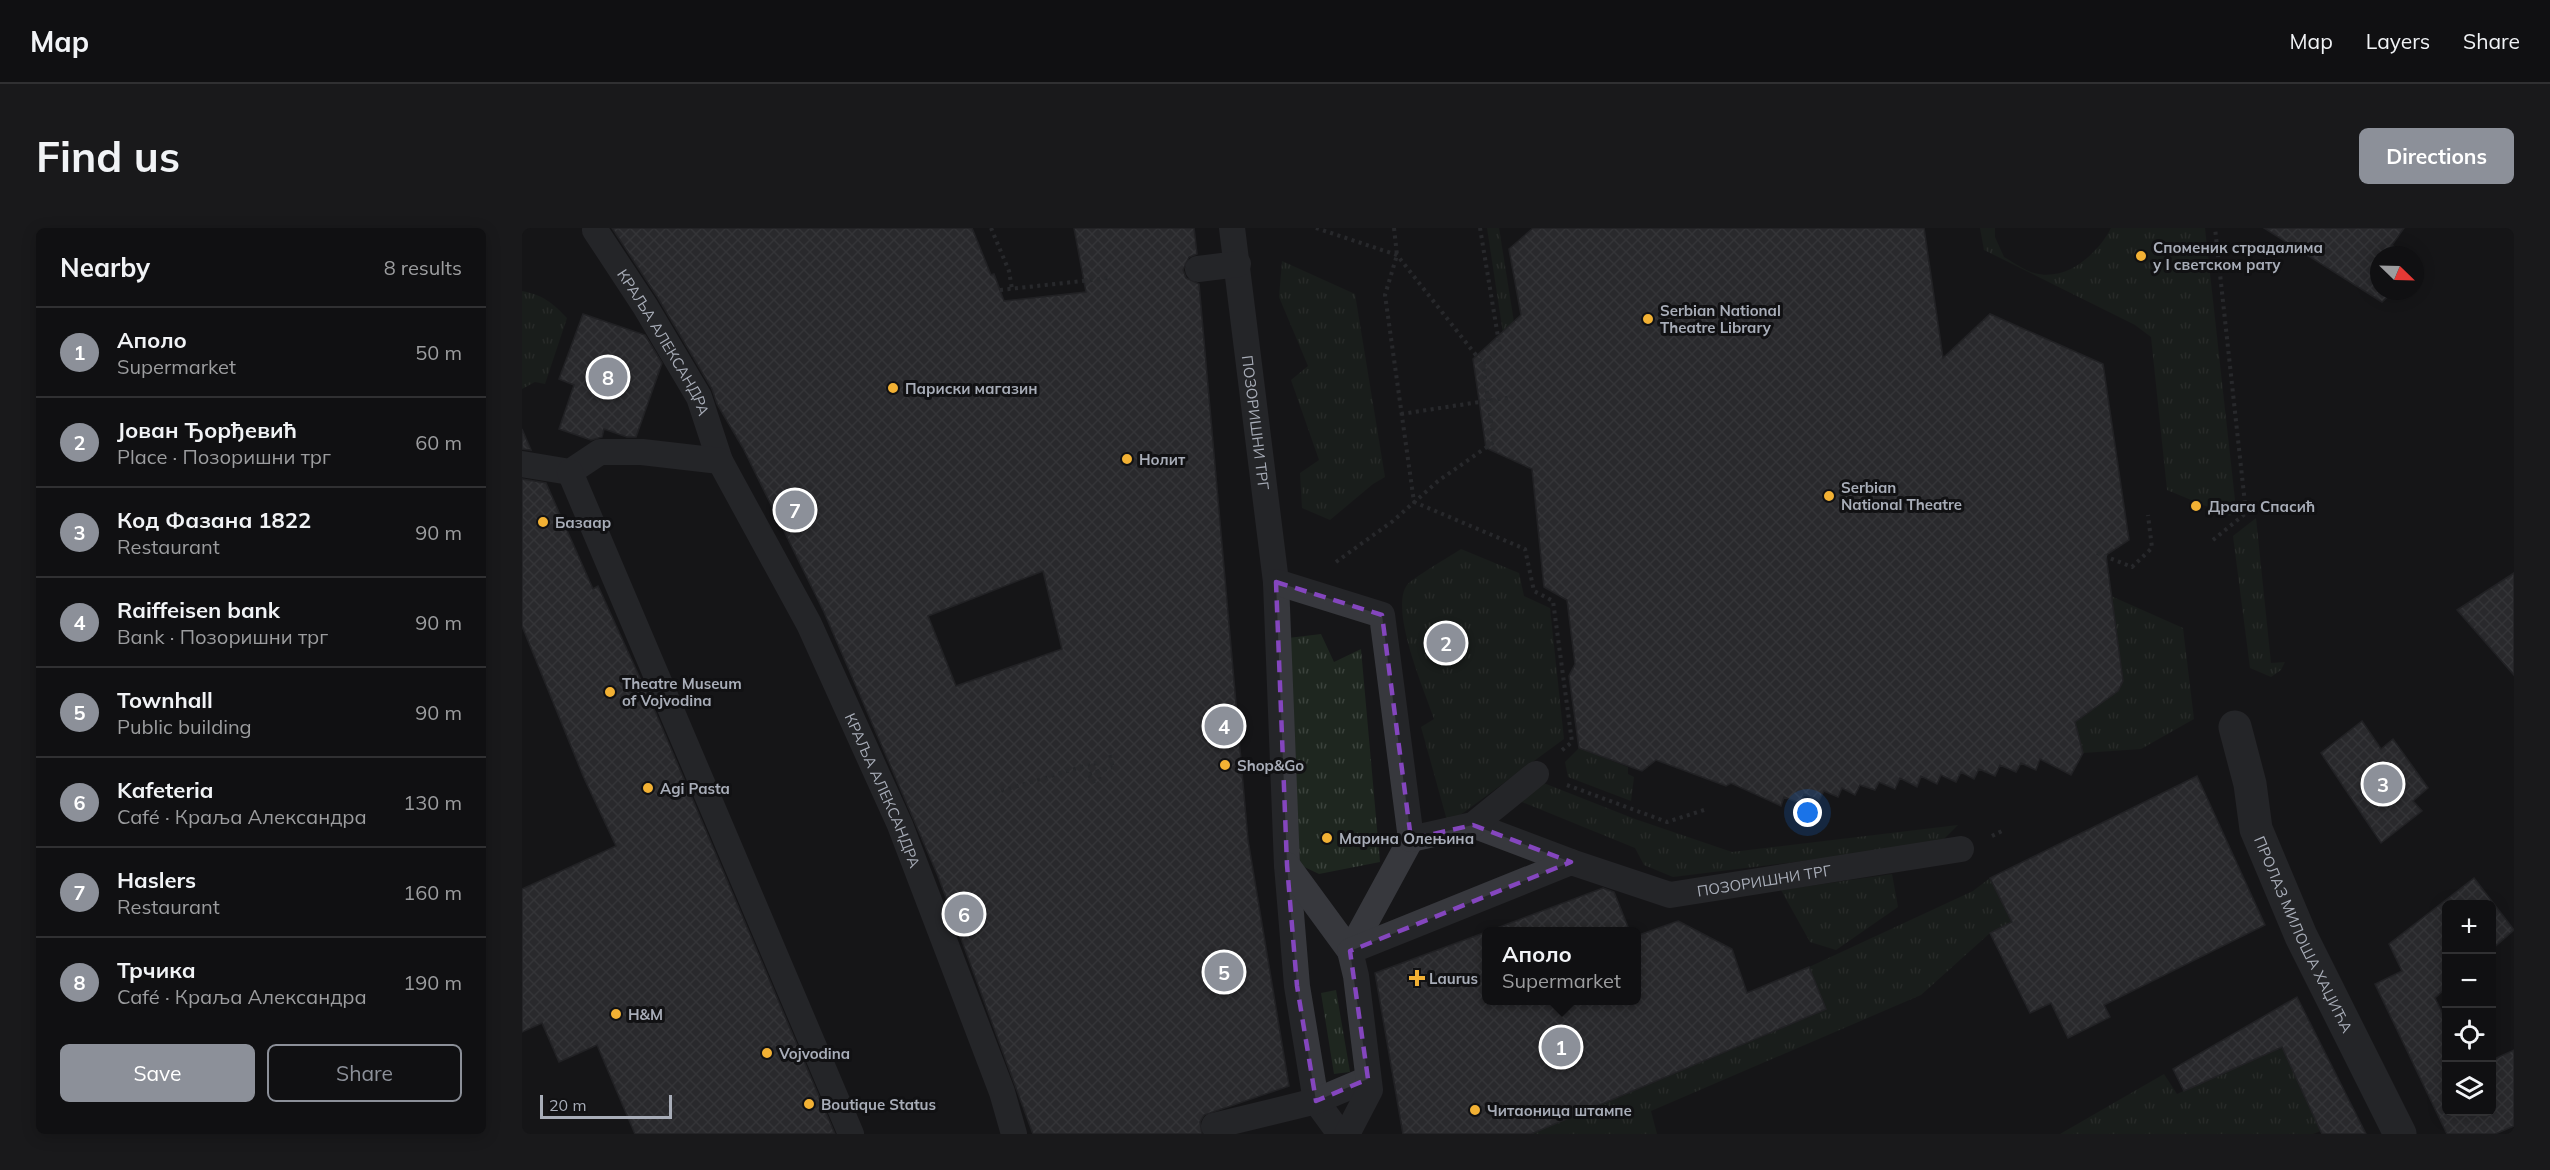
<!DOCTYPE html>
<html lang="en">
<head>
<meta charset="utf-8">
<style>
	:root { --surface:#101012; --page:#19191b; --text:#f1f3f6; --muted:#9c9d9f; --line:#303032; --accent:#8c9099 }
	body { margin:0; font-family:Mulish,sans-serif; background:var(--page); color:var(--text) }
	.controls { position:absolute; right:18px; bottom:18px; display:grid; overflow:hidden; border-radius:9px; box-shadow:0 3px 15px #0003 }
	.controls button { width:54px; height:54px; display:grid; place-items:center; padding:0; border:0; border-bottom:2px solid var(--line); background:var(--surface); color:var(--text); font:30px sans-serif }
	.compass { position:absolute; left:1848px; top:18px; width:54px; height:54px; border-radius:50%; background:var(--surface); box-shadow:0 3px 15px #0003; rotate:113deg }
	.scale { position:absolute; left:18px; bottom:15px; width:132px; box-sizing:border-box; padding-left:6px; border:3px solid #a8adb8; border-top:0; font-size:16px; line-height:21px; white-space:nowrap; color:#a8adb8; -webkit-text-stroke:4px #111113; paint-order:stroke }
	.you { position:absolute; left:1286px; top:585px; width:21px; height:21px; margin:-15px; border:4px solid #fff; border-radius:50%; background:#1a73e8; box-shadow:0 0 0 9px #1a73e833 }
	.badge { display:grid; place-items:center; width:39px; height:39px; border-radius:50%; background:var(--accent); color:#fff; font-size:20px; font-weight:700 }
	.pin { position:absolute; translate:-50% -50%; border:3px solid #fff; box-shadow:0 2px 6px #0006 }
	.popup { position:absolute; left:960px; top:699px; width:159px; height:78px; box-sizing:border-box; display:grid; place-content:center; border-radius:9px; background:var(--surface); filter:drop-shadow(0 2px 4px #0005); font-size:20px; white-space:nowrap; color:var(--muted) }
	.popup b { font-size:22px; color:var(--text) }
	.popup::after { content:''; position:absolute; left:50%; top:100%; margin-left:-12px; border:12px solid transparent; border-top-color:var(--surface) }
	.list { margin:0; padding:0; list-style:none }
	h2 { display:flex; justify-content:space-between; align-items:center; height:78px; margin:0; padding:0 24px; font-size:26px }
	h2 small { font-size:20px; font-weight:400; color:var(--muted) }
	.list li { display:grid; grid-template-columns:39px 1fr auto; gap:18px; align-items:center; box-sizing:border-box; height:90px; padding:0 24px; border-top:2px solid var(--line) }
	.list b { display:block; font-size:22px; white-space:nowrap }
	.list p { margin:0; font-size:20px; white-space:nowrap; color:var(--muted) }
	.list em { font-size:20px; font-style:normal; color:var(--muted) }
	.actions { display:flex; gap:12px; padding:18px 24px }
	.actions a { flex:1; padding:14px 0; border:2px solid var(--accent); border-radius:9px; text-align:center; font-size:21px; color:var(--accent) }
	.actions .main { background:var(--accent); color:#fff }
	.icon { flex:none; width:33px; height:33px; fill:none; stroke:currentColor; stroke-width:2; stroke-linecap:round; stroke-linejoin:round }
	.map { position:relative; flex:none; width:1992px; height:906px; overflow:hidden; border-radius:9px }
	header { display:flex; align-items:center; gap:36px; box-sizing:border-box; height:84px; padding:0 30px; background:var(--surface); border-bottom:2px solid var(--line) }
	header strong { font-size:28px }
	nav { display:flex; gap:33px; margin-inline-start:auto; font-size:21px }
	.intro { display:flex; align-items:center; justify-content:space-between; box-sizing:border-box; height:144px; padding:0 36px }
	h1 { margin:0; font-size:42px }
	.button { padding:15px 27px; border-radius:9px; background:var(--accent); color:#fff; font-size:21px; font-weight:700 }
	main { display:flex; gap:36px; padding:0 36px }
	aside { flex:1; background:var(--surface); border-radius:9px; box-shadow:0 3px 15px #0003 }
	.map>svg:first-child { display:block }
	.grass { fill:url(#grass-tufts) }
	.building { fill:url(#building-cross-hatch); stroke:#303034; stroke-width:1.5; fill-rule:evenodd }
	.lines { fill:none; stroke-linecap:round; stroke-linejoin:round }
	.path { stroke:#3d3f44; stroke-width:4; stroke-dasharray:3 4.5; stroke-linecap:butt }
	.pedestrian { stroke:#37383d; stroke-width:26 }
	.minor { stroke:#37383d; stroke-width:33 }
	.path-bridge { stroke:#3d3f44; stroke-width:4; stroke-dasharray:3 4.5; stroke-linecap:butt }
	.marked { fill:none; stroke:#8446be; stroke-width:4.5; stroke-dasharray:12 8; stroke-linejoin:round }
	.poi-dot { fill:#f2b134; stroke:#111113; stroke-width:2 }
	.labels { text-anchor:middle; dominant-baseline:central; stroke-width:6; stroke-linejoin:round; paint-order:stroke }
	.poi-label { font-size:15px; font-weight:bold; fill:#a8adb8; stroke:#111113; text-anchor:start }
	.street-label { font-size:15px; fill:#a8adb8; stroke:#111113 }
</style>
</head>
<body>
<header>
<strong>Map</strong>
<nav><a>Map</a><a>Layers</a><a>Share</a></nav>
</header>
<div class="intro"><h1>Find us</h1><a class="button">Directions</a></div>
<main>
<aside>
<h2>Nearby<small>8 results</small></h2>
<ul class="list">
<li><span class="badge">1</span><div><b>Аполо</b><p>Supermarket</p></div><em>50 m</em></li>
<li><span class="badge">2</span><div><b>Јован Ђорђевић</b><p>Place · Позоришни трг</p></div><em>60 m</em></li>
<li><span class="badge">3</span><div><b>Код Фазана 1822</b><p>Restaurant</p></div><em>90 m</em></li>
<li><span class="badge">4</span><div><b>Raiffeisen bank</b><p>Bank · Позоришни трг</p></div><em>90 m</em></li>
<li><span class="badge">5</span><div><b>Townhall</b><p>Public building</p></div><em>90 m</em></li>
<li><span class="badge">6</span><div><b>Kafeteria</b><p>Café · Краља Александра</p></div><em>130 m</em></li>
<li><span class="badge">7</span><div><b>Haslers</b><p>Restaurant</p></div><em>160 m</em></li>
<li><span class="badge">8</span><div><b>Трчика</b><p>Café · Краља Александра</p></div><em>190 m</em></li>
</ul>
<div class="actions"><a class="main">Save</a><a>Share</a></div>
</aside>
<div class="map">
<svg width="1992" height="906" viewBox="0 0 1992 906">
	<defs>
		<pattern id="grass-tufts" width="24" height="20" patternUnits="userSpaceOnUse" patternTransform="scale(1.5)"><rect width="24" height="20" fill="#1e261f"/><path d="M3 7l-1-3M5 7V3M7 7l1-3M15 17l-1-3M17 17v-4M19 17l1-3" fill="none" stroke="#3c433d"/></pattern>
		<pattern id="building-cross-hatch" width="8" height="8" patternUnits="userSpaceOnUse" patternTransform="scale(1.5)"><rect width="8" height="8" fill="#404145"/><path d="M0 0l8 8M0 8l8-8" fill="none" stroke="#595a5e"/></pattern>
	</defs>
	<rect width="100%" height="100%" fill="#161618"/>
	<g class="grass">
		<path d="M 965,0 L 977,0 L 992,94 L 981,105 Z"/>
		<path d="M 1458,0 L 1473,0 L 1473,9 L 1482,29 C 1491,34 1502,42 1512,45 C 1544,54 1575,27 1589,0 L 1683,0 L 1714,281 L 1708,288 L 1645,262 L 1629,109 L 1613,97 L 1462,22 Z"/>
		<path d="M 760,33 L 833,66 L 863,249 L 851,256 L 808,292 L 780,280 L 778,245 L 797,232 L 769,152 L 786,138 L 757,69 Z"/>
		<path d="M 0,63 C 21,67 31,75 45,90 L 23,156 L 13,154 L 0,161 Z"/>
		<path d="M 1734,290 L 1749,435 L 1763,434 L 1759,442 L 1749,449 L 1728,440 L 1711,308 Z"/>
		<path d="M 939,321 L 997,345 L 1002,368 L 1028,380 L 1042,511 L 926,596 L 899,499 L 912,491 C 903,464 867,382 885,357 C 890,350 929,328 939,321 Z"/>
		<path d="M 1589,368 L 1661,400 L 1672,491 L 1619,521 L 1561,525 L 1553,494 L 1596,463 L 1601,453 Z"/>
		<path d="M 799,406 L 812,434 L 839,421 L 858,634 L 797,646 L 778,637 L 766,410 Z"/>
		<path d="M 1057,520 L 1106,539 L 1106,546 L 1112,549 L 1109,573 L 1046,549 L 1043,534 Z"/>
		<path d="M 1019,554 L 1113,591 L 1210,624 L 1436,597 L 1417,616 L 1151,649 L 1122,637 L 1113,620 L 995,572 Z"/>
		<path d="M 1370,646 L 1376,679 L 1314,722 L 1288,714 L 1259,662 Z"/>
		<path d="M 1468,650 L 1490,694 L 1468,705 L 1399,767 L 1129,883 L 1135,906 L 1009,906 L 1303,782 L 1287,739 L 1451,663 Z"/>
		<path d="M 814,762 L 828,844 L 812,846 L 799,765 Z"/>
		<path d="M 1760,819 L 1799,903 L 1791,906 L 1538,906 L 1642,846 L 1655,866 Z"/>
	</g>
	<g class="building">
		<path d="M 90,0 L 450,0 L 469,47 L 472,46 L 482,73 L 564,64 L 552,0 L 672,0 L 675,26 L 667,29 L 661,42 L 664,50 L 677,56 L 726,612 L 767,858 L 682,887 L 678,894 L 680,906 L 511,906 L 416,648 L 302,384 L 221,220 L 195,176 L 190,161 L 136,70 ZM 521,343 L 540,421 L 434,458 L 406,388 Z"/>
		<path d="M 1011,0 L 1402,0 L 1421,130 L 1468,86 L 1581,136 L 1607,312 L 1584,327 L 1601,453 L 1596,463 L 1553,494 L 1561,525 L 1549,547 L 1518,531 L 1514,542 L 1499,535 L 1494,544 L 1478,537 L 1473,548 L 1457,541 L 1452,551 L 1439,544 L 1434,554 L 1419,547 L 1415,556 L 1399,548 L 1395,559 L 1378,550 L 1373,561 L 1357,554 L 1353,562 L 1338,557 L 1333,567 L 1320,560 L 1316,569 L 1302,563 L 1297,572 L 1282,566 L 1278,575 L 1262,569 L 1259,578 L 1209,555 L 1204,558 L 1134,532 L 1120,543 L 1057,520 L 1047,448 L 1053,436 L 1045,372 L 1022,359 L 1010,241 L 964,220 L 951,131 L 999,87 L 987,21 Z"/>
		<path d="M 1742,0 L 1882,0 L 1870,17 L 1882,27 L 1857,27 L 1857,63 L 1872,63 L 1860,74 Z"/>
		<path d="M 61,86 L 123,107 L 140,135 L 114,209 L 105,209 L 82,201 L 80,209 L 69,212 L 37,201 L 52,157 L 37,151 Z"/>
		<path d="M 0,201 L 9,222 L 0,221 Z"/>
		<path d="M 0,251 L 24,255 L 71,361 L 76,358 L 133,483 L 313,906 L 113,906 L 75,817 L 37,834 L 20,795 L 0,804 L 0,661 L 94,618 L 62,550 L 0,398 Z"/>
		<path d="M 1992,345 L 1992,447 L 1935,382 Z"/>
		<path d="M 1840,493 L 1859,521 L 1871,511 L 1906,560 L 1891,573 L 1900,583 L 1859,615 L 1799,525 Z"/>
		<path d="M 1675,548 L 1743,697 L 1582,777 L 1588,789 L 1546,810 L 1529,775 L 1508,785 L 1468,705 L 1490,694 L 1468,650 Z"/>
		<path d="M 1952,650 L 1992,702 L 1970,721 L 1970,676 L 1924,676 L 1924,760 L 1913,770 L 1924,792 L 1924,884 L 1970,884 L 1970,832 L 1992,822 L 1992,898 L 1973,906 L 1925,906 L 1853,756 L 1880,743 L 1867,716 Z"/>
		<path d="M 1081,660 L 1092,664 L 1108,704 L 976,704 L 975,700 Z"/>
		<path d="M 1156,693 L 1210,721 L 1225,765 L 1287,739 L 1304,781 L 1009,906 L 881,906 L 853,745 L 964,704 L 964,772 L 1114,772 L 1114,708 Z"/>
		<path d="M 1775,769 L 1844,906 L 1800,906 L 1760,819 L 1662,863 L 1651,841 Z"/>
	</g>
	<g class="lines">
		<g class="path">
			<path d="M 469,0 L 487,43 L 490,61"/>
			<path d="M 794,0 L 875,27 L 961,136"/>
			<path d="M 872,0 L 875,27 L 863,67 L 892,274 L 1003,321 L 1012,363 L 1031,373 L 1050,514 L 1039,523"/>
			<path d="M 478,62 L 588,50"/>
			<path d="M 879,186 L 990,169"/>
			<path d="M 1691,312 L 1724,285 L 1693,0"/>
			<path d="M 1575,325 L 1610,339 L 1630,320 L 1626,287"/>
			<path d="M 814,334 L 871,293 L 916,253 L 972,214 L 961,136 L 978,121 L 958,0"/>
			<path d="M 588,527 L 591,539"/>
			<path d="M 1045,557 L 1145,594 L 1185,581"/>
			<path d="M 472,565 L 573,535 L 578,551 L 570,554 L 567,546"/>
			<path d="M 1470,608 L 1482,602"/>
		</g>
		<g class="pedestrian">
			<path id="s1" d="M 710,0 L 754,354 L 765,637 L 775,758 L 794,873 L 818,906"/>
			<path id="s2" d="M 73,2 L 123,78 L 177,169 L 198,233"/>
			<path d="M 676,41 L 716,36"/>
			<path id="s3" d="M 0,236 L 48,244 L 78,224 L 120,224 L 198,233 L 287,396 L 378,597 L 480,864 L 492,906"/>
			<path d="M 48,244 L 329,906"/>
			<path d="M 754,354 L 860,387 L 889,611 L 828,723 L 765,637"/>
			<path d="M 951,597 L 1049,634"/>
			<path d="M 889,611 L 951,597 L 1014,546"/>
			<path d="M 692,898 L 794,873 L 846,851"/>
			<path id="s4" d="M 825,906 L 848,862 L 834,748 L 828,723 L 1049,634 L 1148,667 L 1439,621"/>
		</g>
		<path class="minor" id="s5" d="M 1713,499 L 1728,556 L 1734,601 L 1779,708 L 1878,906"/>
		<path class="path-bridge" d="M 567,546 L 591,539"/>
	</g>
	<path d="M0 0H1992V906H0ZM 754,354 L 860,387 L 889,611 L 951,597 L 1049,634 L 828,723 L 846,851 L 794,873 L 775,758 L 765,637 Z" fill="#161618" fill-opacity=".55" fill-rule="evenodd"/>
	<path class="marked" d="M 754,354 L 860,387 L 889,611 L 951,597 L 1049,634 L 828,723 L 846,851 L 794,873 L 775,758 L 765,637 Z"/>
	<g class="poi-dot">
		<circle cx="1619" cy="28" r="6"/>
		<circle cx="1126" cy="91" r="6"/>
		<circle cx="371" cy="160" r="6"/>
		<circle cx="605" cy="231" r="6"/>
		<circle cx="1307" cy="268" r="6"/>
		<circle cx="1674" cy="278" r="6"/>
		<circle cx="21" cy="294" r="6"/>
		<circle cx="88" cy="464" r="6"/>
		<circle cx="703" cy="537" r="6"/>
		<circle cx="126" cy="560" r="6"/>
		<circle cx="805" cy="610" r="6"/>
		<path d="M892 741h6v6h6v6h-6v6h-6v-6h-6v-6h6z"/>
		<circle cx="94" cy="786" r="6"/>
		<circle cx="245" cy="825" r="6"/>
		<circle cx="287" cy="876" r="6"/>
		<circle cx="953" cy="882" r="6"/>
	</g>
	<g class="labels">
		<g class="poi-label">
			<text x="1631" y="19">Споменик страдалима<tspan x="1631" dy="17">у I светском рату</tspan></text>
			<text x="1138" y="82">Serbian National<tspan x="1138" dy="17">Theatre Library</tspan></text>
			<text x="383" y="160">Париски магазин</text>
			<text x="617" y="231">Нолит</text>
			<text x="1319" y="259">Serbian<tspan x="1319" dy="17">National Theatre</tspan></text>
			<text x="1686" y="278">Драга Спасић</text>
			<text x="33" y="294">Базаар</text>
			<text x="100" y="455">Theatre Museum<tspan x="100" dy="17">of Vojvodina</tspan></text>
			<text x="715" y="537">Shop&amp;Go</text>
			<text x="138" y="560">Agi Pasta</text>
			<text x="817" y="610">Марина Олењина</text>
			<text x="907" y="750">Laurus</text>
			<text x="106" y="786">H&amp;M</text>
			<text x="257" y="825">Vojvodina</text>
			<text x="299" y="876">Boutique Status</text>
			<text x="965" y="882">Читаоница штампе</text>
		</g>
		<g class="street-label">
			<text stroke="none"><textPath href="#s2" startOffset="132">КРАЉА АЛЕКСАНДРА</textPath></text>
			<text stroke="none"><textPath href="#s1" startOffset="196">ПОЗОРИШНИ ТРГ</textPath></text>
			<text stroke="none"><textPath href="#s3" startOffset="573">КРАЉА АЛЕКСАНДРА</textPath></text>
			<text stroke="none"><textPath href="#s4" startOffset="628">ПОЗОРИШНИ ТРГ</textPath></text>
			<text stroke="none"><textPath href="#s5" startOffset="220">ПРОЛАЗ МИЛОША ХАЏИЋА</textPath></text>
		</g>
	</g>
</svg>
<div class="controls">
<button>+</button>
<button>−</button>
<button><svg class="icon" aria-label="locate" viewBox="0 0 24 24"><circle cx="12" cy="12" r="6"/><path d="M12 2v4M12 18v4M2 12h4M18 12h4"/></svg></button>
<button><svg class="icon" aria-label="layers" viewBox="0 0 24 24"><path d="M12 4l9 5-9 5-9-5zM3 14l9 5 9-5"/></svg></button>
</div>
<svg class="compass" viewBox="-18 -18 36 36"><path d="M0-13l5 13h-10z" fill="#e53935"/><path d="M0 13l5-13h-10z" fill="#9c9d9f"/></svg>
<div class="scale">20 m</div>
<div class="you"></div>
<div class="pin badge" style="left:1039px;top:819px">1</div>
<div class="popup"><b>Аполо</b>Supermarket</div>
<div class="pin badge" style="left:924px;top:415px">2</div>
<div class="pin badge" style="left:1861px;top:556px">3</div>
<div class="pin badge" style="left:702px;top:498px">4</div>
<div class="pin badge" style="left:702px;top:744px">5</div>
<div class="pin badge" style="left:442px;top:686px">6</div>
<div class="pin badge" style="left:273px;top:282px">7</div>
<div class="pin badge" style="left:86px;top:149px">8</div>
</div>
</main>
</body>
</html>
